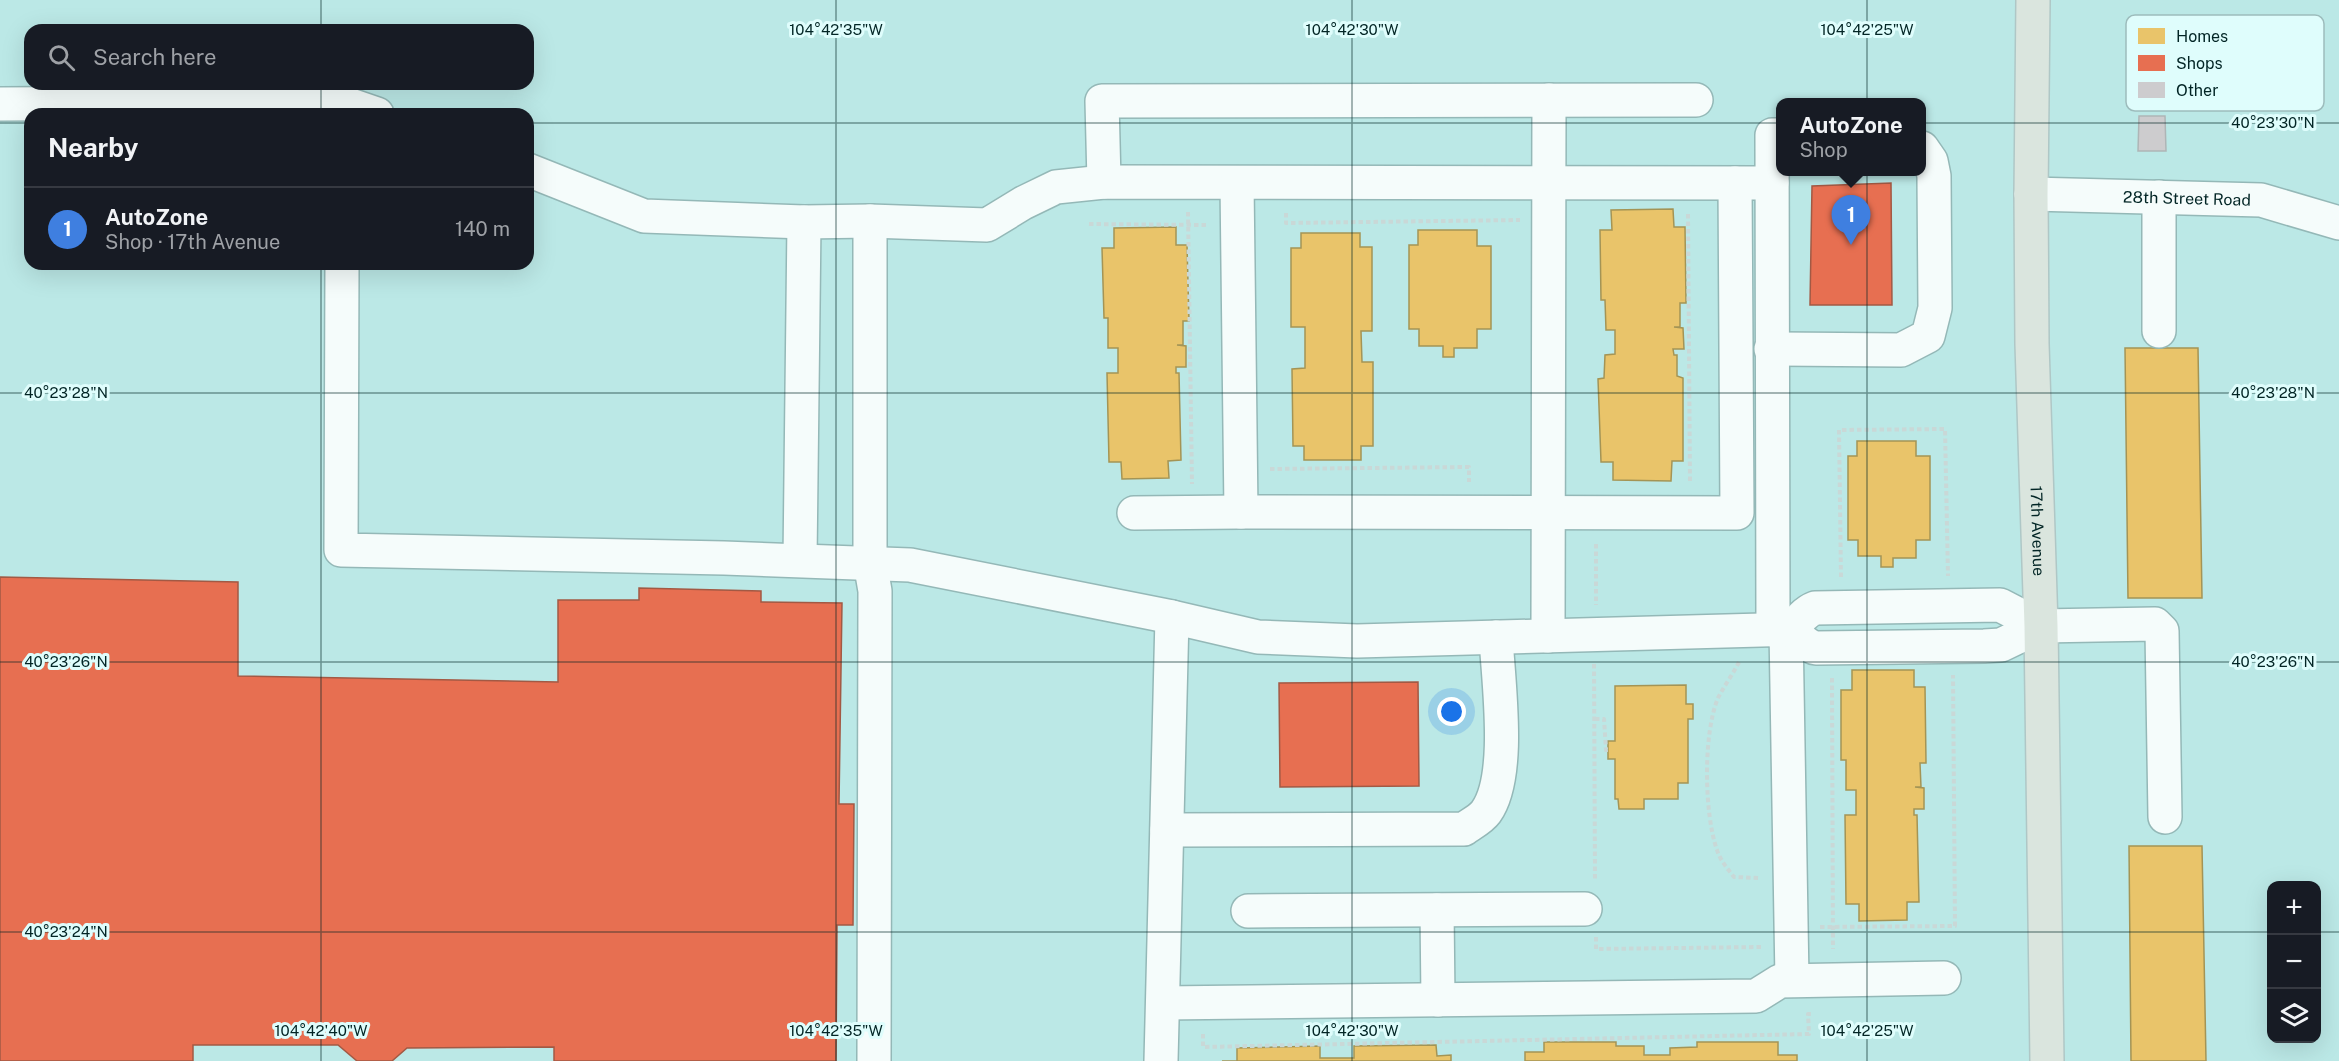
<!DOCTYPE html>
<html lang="en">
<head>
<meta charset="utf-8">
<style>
	:root { --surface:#171b24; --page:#20242c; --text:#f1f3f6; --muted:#9ea1a6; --line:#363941; --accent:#a3b5b7 }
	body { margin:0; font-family:"Public Sans",sans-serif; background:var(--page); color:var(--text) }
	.controls { position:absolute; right:18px; bottom:18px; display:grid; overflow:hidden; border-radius:12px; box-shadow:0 6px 24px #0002 }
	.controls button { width:54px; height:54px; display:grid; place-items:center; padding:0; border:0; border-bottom:2px solid var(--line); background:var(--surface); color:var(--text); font:30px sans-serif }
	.you { position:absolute; left:1452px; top:712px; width:21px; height:21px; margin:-15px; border:4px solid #fff; border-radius:50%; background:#1a73e8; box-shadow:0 0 0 9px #1a73e833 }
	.badge { display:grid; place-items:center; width:39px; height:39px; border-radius:50%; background:var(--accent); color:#fff; font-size:20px; font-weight:700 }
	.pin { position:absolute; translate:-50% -50px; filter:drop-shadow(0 2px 3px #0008) }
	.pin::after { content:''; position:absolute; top:32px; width:21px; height:18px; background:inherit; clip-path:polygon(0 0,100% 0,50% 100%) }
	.popup { position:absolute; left:1776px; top:98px; width:150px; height:78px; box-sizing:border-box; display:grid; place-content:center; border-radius:12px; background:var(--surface); filter:drop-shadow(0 2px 4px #0005); font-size:20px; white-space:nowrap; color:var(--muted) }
	.popup b { font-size:22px; color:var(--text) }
	.popup::after { content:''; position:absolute; left:50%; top:100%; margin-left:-12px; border:12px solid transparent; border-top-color:var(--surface) }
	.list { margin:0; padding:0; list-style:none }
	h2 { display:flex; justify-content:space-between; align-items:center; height:78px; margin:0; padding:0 24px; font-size:26px }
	h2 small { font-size:20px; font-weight:400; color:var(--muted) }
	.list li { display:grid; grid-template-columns:39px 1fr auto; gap:18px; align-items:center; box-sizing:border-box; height:84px; padding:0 24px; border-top:2px solid var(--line) }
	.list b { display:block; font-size:22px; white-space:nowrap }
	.list p { margin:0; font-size:20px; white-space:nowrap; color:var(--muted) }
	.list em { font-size:20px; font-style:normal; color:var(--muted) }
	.icon { flex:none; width:33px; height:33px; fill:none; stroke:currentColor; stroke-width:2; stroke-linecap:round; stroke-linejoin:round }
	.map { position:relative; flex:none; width:2339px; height:1061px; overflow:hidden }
	.search { position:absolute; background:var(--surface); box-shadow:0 6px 24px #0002; left:24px; top:24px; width:510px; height:66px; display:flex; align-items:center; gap:15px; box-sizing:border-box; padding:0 21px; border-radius:18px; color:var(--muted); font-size:22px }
	.panel { position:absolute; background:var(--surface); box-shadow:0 6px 24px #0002; left:24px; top:108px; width:510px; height:162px; border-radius:18px }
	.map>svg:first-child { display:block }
	.homes { fill:#e9c46a; stroke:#a49455; stroke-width:1.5 }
	.shops { fill:#e76f51; stroke:#a25944; stroke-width:1.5 }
	.building { fill:#cdccce; stroke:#aeb5b6; stroke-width:1.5 }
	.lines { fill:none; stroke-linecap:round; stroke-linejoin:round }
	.minor-casing { stroke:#94b8b7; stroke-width:36 }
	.major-casing { stroke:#afc7c6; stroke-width:36 }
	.path { stroke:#c9d8d7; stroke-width:4; stroke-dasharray:4.5 3; stroke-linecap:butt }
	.minor { stroke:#f5fcfb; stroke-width:33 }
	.major { stroke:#dae5de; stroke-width:33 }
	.ticks { fill:none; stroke:#022525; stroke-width:1.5; stroke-opacity:0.45 }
	.labels { text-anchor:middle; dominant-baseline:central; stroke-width:6; stroke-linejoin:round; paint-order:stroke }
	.street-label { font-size:16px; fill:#022525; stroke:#dffdfc }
	.key { fill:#dffdfc; stroke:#9dbcbc; stroke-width:1.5 }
	.key-label { font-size:16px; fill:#022525 }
	.ticks-label { font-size:15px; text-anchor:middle; fill:#022525; stroke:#dffdfc; stroke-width:6; stroke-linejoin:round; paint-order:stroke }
</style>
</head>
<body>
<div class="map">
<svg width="2339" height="1061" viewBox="0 0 2339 1061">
	<rect width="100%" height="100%" fill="#bbe8e6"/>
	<g class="homes">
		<path d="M 1673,209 L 1674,227 L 1685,227 L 1686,303 L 1680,303 L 1680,327 L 1674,327 L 1683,328 L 1684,349 L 1673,349 L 1674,355 L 1677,355 L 1677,376 L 1683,378 L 1683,461 L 1672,461 L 1671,481 L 1613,480 L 1613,462 L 1601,462 L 1598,379 L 1604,378 L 1605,355 L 1615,354 L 1615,330 L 1606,330 L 1605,300 L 1601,300 L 1600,230 L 1612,230 L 1611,210 Z"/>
		<path d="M 1176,227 L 1176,245 L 1187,245 L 1189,321 L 1183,321 L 1183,345 L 1177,345 L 1186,346 L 1186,367 L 1176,367 L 1176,373 L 1179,373 L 1181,460 L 1168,461 L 1169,478 L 1122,479 L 1121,462 L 1109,462 L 1107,373 L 1118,373 L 1118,348 L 1108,348 L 1108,318 L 1104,318 L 1102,248 L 1114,248 L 1114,228 Z"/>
		<path d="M 1418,230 L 1477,230 L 1477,246 L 1491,246 L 1491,329 L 1477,329 L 1477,348 L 1454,348 L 1454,357 L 1443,357 L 1443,346 L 1419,346 L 1419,329 L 1409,329 L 1409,245 L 1418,245 Z"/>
		<path d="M 1301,233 L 1360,233 L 1360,247 L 1372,247 L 1372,331 L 1361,331 L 1362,362 L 1373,362 L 1373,446 L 1361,446 L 1361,460 L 1304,460 L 1304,446 L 1293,446 L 1292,369 L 1305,368 L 1305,327 L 1291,327 L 1291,248 L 1301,248 Z"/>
		<path d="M 2125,348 L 2198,348 L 2202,598 L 2128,598 Z"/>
		<path d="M 1857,441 L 1916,441 L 1916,456 L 1930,456 L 1930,540 L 1916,540 L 1916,558 L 1893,558 L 1893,567 L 1881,567 L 1881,556 L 1858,556 L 1858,540 L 1848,540 L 1848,456 L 1857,456 Z"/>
		<path d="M 1852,670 L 1914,670 L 1914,687 L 1925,687 L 1926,763 L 1920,763 L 1921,787 L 1915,787 L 1924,788 L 1924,809 L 1914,809 L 1914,815 L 1917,815 L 1919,902 L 1907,902 L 1907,920 L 1859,921 L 1859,904 L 1846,904 L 1845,815 L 1856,815 L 1856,790 L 1846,790 L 1846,760 L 1841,760 L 1841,690 L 1852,690 Z"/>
		<path d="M 1686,685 L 1686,704 L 1693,704 L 1693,719 L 1688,719 L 1688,783 L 1678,783 L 1678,799 L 1644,799 L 1644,809 L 1619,809 L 1618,799 L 1615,799 L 1615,759 L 1608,759 L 1608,741 L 1615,741 L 1615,686 Z"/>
		<path d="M 2129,846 L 2202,846 L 2206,1061 L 2131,1061 Z"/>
		<path d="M 1544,1042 L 1616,1042 L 1616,1046 L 1644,1046 L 1644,1055 L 1670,1055 L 1670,1048 L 1697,1047 L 1697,1042 L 1778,1042 L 1778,1055 L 1797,1055 L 1797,1061 L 1525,1061 L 1525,1052 L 1544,1052 Z"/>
		<path d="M 1436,1045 L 1437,1056 L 1451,1055 L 1451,1061 L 1222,1061 L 1237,1061 L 1237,1048 L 1320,1046 L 1320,1058 L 1354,1058 L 1354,1046 Z"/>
	</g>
	<g class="shops">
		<path d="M 1891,183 L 1892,305 L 1810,305 L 1812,186 Z"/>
		<path d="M 0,577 L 238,582 L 238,676 L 558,682 L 558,600 L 639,600 L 639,588 L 761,591 L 761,602 L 842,603 L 839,804 L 854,804 L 853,925 L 837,925 L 836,1061 L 554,1061 L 554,1047 L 407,1048 L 392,1061 L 357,1061 L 338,1045 L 193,1045 L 193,1061 L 0,1061 Z"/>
		<path d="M 1418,682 L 1419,786 L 1280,787 L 1279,683 Z"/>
	</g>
	<path class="building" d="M 2139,116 L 2165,116 L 2166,151 L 2138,151 Z"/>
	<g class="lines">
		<g class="minor-casing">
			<g id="minor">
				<path d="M 0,104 L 342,102 L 377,114"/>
				<path d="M 528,170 L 644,216 L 804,222 L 870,221 L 987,225 L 1023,203 L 1056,187 L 1104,182 L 1772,183"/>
				<path d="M 1104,182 L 1102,101 L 1696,100"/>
				<path d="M 1237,183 L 1241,512 L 1737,513 L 1735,183"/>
				<path id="s1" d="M 2031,194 L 2261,200 L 2339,223"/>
				<path d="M 2159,197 L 2159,331"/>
				<path d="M 870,221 L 870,562 L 875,591 L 874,1061"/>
				<path d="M 342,264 L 341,550 L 724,558 L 910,565 L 1172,617 L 1258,637 L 1357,641 L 1795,629"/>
				<path d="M 1771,349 L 1901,350 L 1928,336 L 1935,308 L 1934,176 L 1931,161 L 1922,148"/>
				<path d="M 1134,513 L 1241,512"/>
				<path d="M 800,560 L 804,222"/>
				<path d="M 1786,629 L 1792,980"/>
				<path d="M 1795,629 C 1797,637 1808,647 1816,648 L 1984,646 L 2001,645 L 2041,626 L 2155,624 L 2162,631 L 2165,817"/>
				<path d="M 1795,629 C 1797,620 1807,611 1815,608 L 2000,605 L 2041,626"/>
				<path d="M 1773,630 L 1772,135 L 1780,135"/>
				<path d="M 1548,636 L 1549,100"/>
				<path d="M 1167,830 L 1464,829 C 1471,824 1481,819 1486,812 C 1512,776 1498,681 1496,637"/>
				<path d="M 1437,910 L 1438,1000"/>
				<path d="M 1248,911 L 1585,909"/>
				<path d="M 1163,1003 L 1756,996 L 1780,981 L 1944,978"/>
				<path d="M 1161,1061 L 1172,617"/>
			</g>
		</g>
		<g class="major-casing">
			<g id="major">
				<path id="s2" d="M 2033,0 L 2031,194 L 2032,344 L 2041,626 L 2047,1061"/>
			</g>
		</g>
		<g class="path">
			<path d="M 1188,212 L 1192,484"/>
			<path d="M 1286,213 L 1286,223 L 1520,220"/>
			<path d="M 1688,214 L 1690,483"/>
			<path d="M 1089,224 L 1208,225"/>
			<path d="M 1270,469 L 1469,467 L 1469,482"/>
			<path d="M 1596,544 L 1596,605"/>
			<path d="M 1841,577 L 1839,430 L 1945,429 L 1948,576"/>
			<path d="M 1739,662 C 1733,674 1724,686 1718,698 C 1703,734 1704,813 1717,850 C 1720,860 1727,868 1734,877 L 1760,878"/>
			<path d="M 1594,664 L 1595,881"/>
			<path d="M 1832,678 L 1833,949"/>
			<path d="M 1595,719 L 1604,719 L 1606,750 L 1608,750"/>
			<path d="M 1820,927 L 1955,926 L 1953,675"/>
			<path d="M 1596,937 L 1596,949 L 1762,947"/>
			<path d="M 1203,1034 L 1203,1047 L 1809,1034 L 1808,1014 L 1812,1014"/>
		</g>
		<use href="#minor" class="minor"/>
		<use href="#major" class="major"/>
	</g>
	<path class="ticks" d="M 321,0 L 321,30M 836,0 L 836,1061M 1352,0 L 1352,1061M 1867,0 L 1867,1061M 321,84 L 321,114M 0,123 L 30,123M 528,123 L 2339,123M 321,264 L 321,1061M 0,393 L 2339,393M 0,662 L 2339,662M 0,932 L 2272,932M 2316,932 L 2339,932"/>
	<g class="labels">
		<g class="street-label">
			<text stroke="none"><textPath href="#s1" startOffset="156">28th Street Road</textPath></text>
			<text stroke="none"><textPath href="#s2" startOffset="531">17th Avenue</textPath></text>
		</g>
	</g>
	<rect x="2126" y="15" width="198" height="96" rx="9" class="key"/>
	<rect x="2138" y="28" width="27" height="16" fill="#e9c46a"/>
	<rect x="2138" y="55" width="27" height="16" fill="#e76f51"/>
	<rect x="2138" y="82" width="27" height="16" fill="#cdccce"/>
	<g class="key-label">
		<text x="2176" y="42">Homes</text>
		<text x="2176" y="69">Shops</text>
		<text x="2176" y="96">Other</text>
	</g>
	<g class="ticks-label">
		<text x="836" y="35">104°42'35"W</text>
		<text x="1352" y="35">104°42'30"W</text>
		<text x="1867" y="35">104°42'25"W</text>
		<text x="2273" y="128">40°23'30"N</text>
		<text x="66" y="398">40°23'28"N</text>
		<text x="2273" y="398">40°23'28"N</text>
		<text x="66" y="667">40°23'26"N</text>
		<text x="2273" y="667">40°23'26"N</text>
		<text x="66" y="937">40°23'24"N</text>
		<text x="321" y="1036">104°42'40"W</text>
		<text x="836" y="1036">104°42'35"W</text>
		<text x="1352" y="1036">104°42'30"W</text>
		<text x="1867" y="1036">104°42'25"W</text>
	</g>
</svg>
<div class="controls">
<button>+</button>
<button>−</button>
<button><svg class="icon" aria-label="layers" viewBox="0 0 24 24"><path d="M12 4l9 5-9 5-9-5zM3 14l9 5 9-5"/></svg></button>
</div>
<div class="you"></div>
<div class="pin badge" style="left:1851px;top:245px;background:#3f7fe0">1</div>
<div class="popup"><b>AutoZone</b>Shop</div>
<div class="search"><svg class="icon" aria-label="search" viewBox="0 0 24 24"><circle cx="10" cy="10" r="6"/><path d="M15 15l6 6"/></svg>Search here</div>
<section class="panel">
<h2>Nearby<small></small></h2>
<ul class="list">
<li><span class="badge" style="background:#3f7fe0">1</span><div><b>AutoZone</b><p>Shop · 17th Avenue</p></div><em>140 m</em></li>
</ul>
</section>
</div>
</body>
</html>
